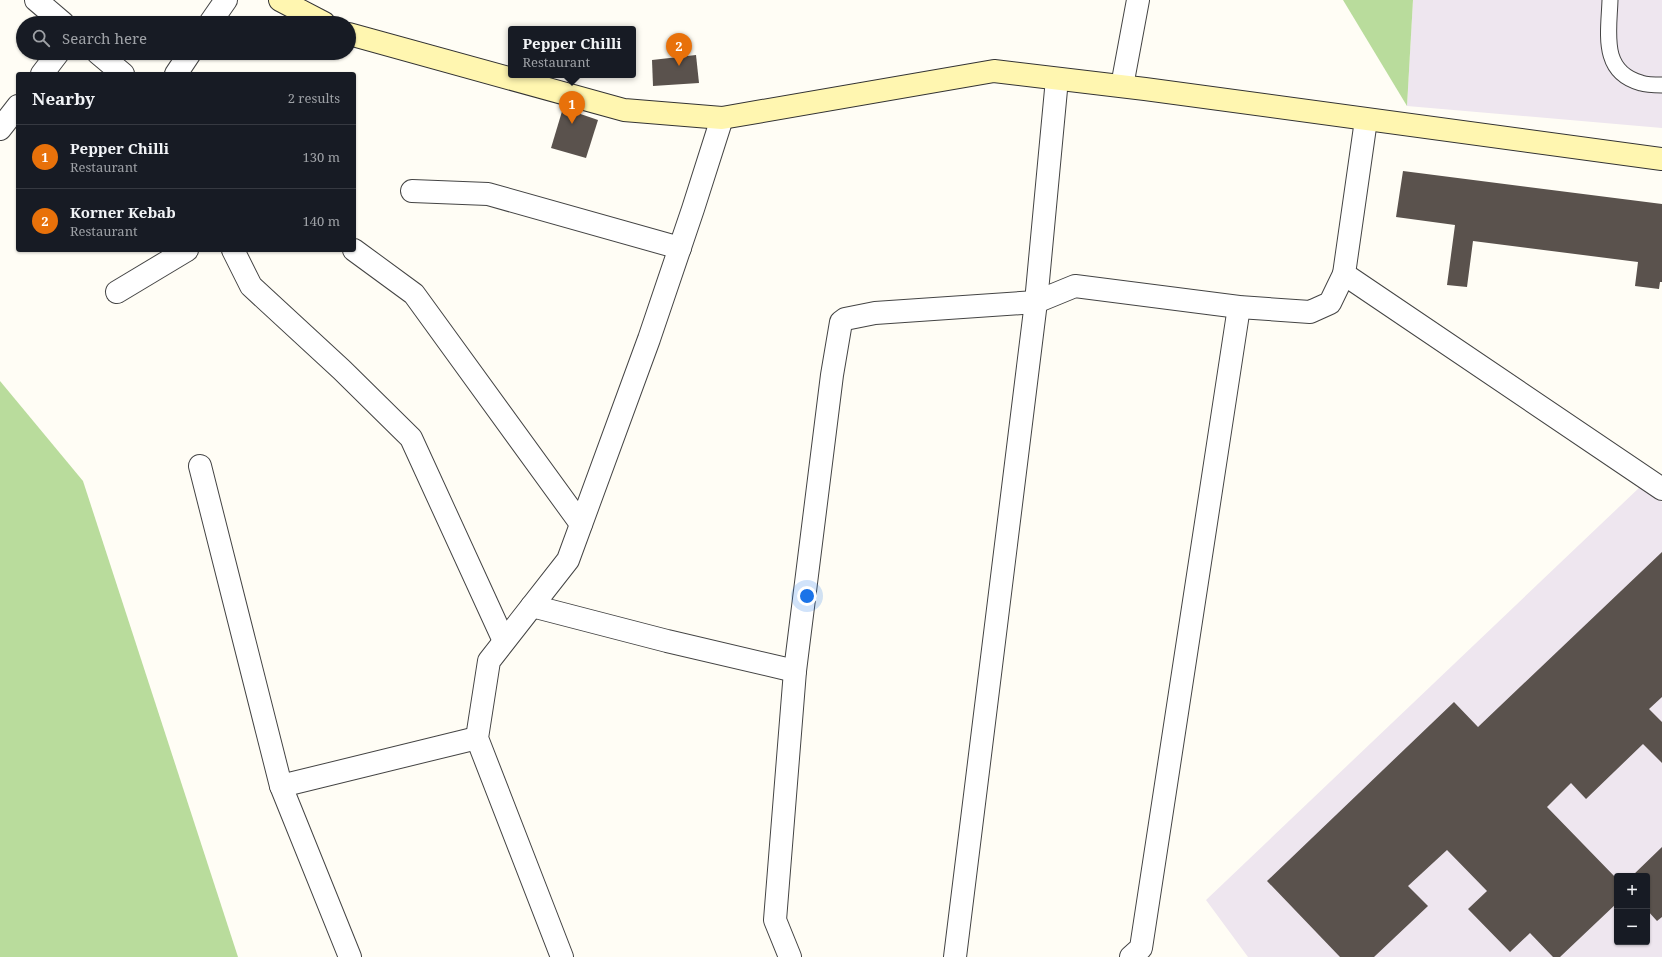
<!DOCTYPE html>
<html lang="en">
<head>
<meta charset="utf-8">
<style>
	:root { --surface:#171b24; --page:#20242c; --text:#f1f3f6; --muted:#9ea1a6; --line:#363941; --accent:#c4262e }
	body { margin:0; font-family:"Noto Serif",serif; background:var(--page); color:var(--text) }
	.controls { position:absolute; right:12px; bottom:12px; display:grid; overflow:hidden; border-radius:4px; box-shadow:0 1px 3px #0004 }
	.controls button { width:36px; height:36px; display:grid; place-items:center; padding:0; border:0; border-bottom:1px solid var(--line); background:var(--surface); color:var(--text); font:20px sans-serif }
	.you { position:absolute; left:807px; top:596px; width:14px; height:14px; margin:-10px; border:3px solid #fff; border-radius:50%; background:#1a73e8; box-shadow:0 0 0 6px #1a73e833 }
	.badge { display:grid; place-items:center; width:26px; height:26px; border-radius:50%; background:var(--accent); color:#fff; font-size:13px; font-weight:700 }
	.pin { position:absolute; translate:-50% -33px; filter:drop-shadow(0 1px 2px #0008) }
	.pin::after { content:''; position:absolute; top:21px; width:14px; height:12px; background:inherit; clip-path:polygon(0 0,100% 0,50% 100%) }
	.popup { position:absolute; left:508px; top:26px; width:128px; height:52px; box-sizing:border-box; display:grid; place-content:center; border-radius:4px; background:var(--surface); filter:drop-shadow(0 1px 3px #0005); font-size:13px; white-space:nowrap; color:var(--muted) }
	.popup b { font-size:15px; color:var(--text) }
	.popup::after { content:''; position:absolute; left:50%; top:100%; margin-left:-8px; border:8px solid transparent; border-top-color:var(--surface) }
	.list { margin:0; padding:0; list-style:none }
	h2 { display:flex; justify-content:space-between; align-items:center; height:52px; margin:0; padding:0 16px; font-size:17px }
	h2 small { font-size:13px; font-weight:400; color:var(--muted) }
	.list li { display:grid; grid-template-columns:26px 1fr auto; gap:12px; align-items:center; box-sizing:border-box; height:64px; padding:0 16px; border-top:1px solid var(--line) }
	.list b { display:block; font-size:15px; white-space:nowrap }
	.list p { margin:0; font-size:13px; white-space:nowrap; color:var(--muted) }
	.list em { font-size:13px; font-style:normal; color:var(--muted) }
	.icon { flex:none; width:22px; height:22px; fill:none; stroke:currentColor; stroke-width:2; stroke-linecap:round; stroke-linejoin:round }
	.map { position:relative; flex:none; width:1662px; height:957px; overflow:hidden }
	.search { position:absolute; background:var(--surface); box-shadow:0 1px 3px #0004; left:16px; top:16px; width:340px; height:44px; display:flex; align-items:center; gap:10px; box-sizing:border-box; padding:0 14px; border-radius:22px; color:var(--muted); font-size:15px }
	.panel { position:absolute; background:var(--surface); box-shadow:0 1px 3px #0004; left:16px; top:72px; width:340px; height:180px; border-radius:4px }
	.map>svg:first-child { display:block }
	.industrial { fill:#eee6ef; fill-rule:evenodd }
	.forest { fill:#b9dc9c }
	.building { fill:#5a524d }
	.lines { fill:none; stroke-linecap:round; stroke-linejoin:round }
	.lane-casing { stroke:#444; stroke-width:17 }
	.street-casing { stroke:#444; stroke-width:24 }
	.secondary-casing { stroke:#333; stroke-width:24 }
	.lane { stroke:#fff; stroke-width:15 }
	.street { stroke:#fff; stroke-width:22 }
	.secondary { stroke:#fff6b0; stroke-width:22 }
</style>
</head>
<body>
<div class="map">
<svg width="1662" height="957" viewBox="0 0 1662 957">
	<rect width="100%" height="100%" fill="#fffdf5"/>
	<g class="industrial">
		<path d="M 1413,0 L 1662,0 L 1662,128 L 1407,106 Z"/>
		<path d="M 1641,486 L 1662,502 L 1662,957 L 1248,957 L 1206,900 ZM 1617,876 L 1647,876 L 1647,942 L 1617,942 Z"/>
	</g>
	<g class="forest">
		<path d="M 1343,0 L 1413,0 L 1407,106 Z"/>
		<path d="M 0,381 L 83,481 L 238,957 L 0,957 Z"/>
	</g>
	<g class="building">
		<path d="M 696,55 L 699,83 L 653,86 L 652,60 Z"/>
		<path d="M 563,108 L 598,120 L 586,158 L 551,148 Z"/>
		<path d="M 1403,171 L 1662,204 L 1662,282 L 1660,282 L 1659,289 L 1635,286 L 1638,262 L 1473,241 L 1467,287 L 1447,285 L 1455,225 L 1396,217 Z"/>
		<path d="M 1662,552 L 1662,697 L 1649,709 L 1662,722 L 1662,763 L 1643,744 L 1586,799 L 1571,783 L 1547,807 L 1617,879 L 1617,903 L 1560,957 L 1553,957 L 1530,933 L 1510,952 L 1468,909 L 1487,891 L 1447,850 L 1408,886 L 1428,906 L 1374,957 L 1340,957 L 1267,881 L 1454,702 L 1478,727 Z"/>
		<path d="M 1662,847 L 1662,917 L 1657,921 L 1647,910 L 1647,876 L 1632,876 Z"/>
	</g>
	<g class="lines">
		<g class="lane-casing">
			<path id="lane" d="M 1610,0 C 1609,32 1600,72 1641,83 C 1647,85 1655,85 1662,85"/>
		</g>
		<g class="street-casing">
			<g id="street">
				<path d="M 36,0 L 63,23"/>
				<path d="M 210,23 L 226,0"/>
				<path d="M 98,53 L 123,74"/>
				<path d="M 42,74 L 58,53"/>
				<path d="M 176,74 L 190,53"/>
				<path d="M 1122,86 L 1138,0"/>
				<path d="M 1366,120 L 1344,274 L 1662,489"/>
				<path d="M 0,129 L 18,106"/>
				<path d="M 412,191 L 488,194 L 680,248"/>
				<path d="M 233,250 L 251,286 L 342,370 L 411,438 L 504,641"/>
				<path d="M 354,250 L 414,294 L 581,524"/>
				<path d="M 117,292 L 187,250"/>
				<path d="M 200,466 L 281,786 L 350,957"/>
				<path d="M 532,606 L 667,641 L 795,671"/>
				<path d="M 281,786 L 477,738"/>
				<path d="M 562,957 L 477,738 L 489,661 L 568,560 L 649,339 L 693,209 L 722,118"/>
				<path d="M 790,957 L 775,920 L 795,671 L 832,375 L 841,322 L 845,319 L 875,313 L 1036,302 L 1075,286 L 1239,307 L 1310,312 L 1330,303 L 1344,274"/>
				<path d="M 955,957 L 1036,302 L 1057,79"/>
				<path d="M 1131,957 L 1141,948 L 1239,307"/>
			</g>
		</g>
		<g class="secondary-casing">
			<g id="secondary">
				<path d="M 280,0 L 324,23"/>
				<path d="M 349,34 L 624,110 L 722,118 L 994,71 L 1145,89 L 1662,159"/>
			</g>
		</g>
		<use href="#lane" class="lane"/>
		<use href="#street" class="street"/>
		<use href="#secondary" class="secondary"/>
	</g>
</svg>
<div class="controls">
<button>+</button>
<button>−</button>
</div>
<div class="you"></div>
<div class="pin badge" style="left:572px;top:124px;background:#e8710a">1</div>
<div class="popup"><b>Pepper Chilli</b>Restaurant</div>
<div class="pin badge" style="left:679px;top:66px;background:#e8710a">2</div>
<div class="search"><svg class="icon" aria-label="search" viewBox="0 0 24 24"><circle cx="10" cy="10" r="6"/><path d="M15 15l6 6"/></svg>Search here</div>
<section class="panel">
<h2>Nearby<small>2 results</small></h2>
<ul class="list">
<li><span class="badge" style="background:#e8710a">1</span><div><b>Pepper Chilli</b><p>Restaurant</p></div><em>130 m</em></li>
<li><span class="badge" style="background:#e8710a">2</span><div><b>Korner Kebab</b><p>Restaurant</p></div><em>140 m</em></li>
</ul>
</section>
</div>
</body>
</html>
